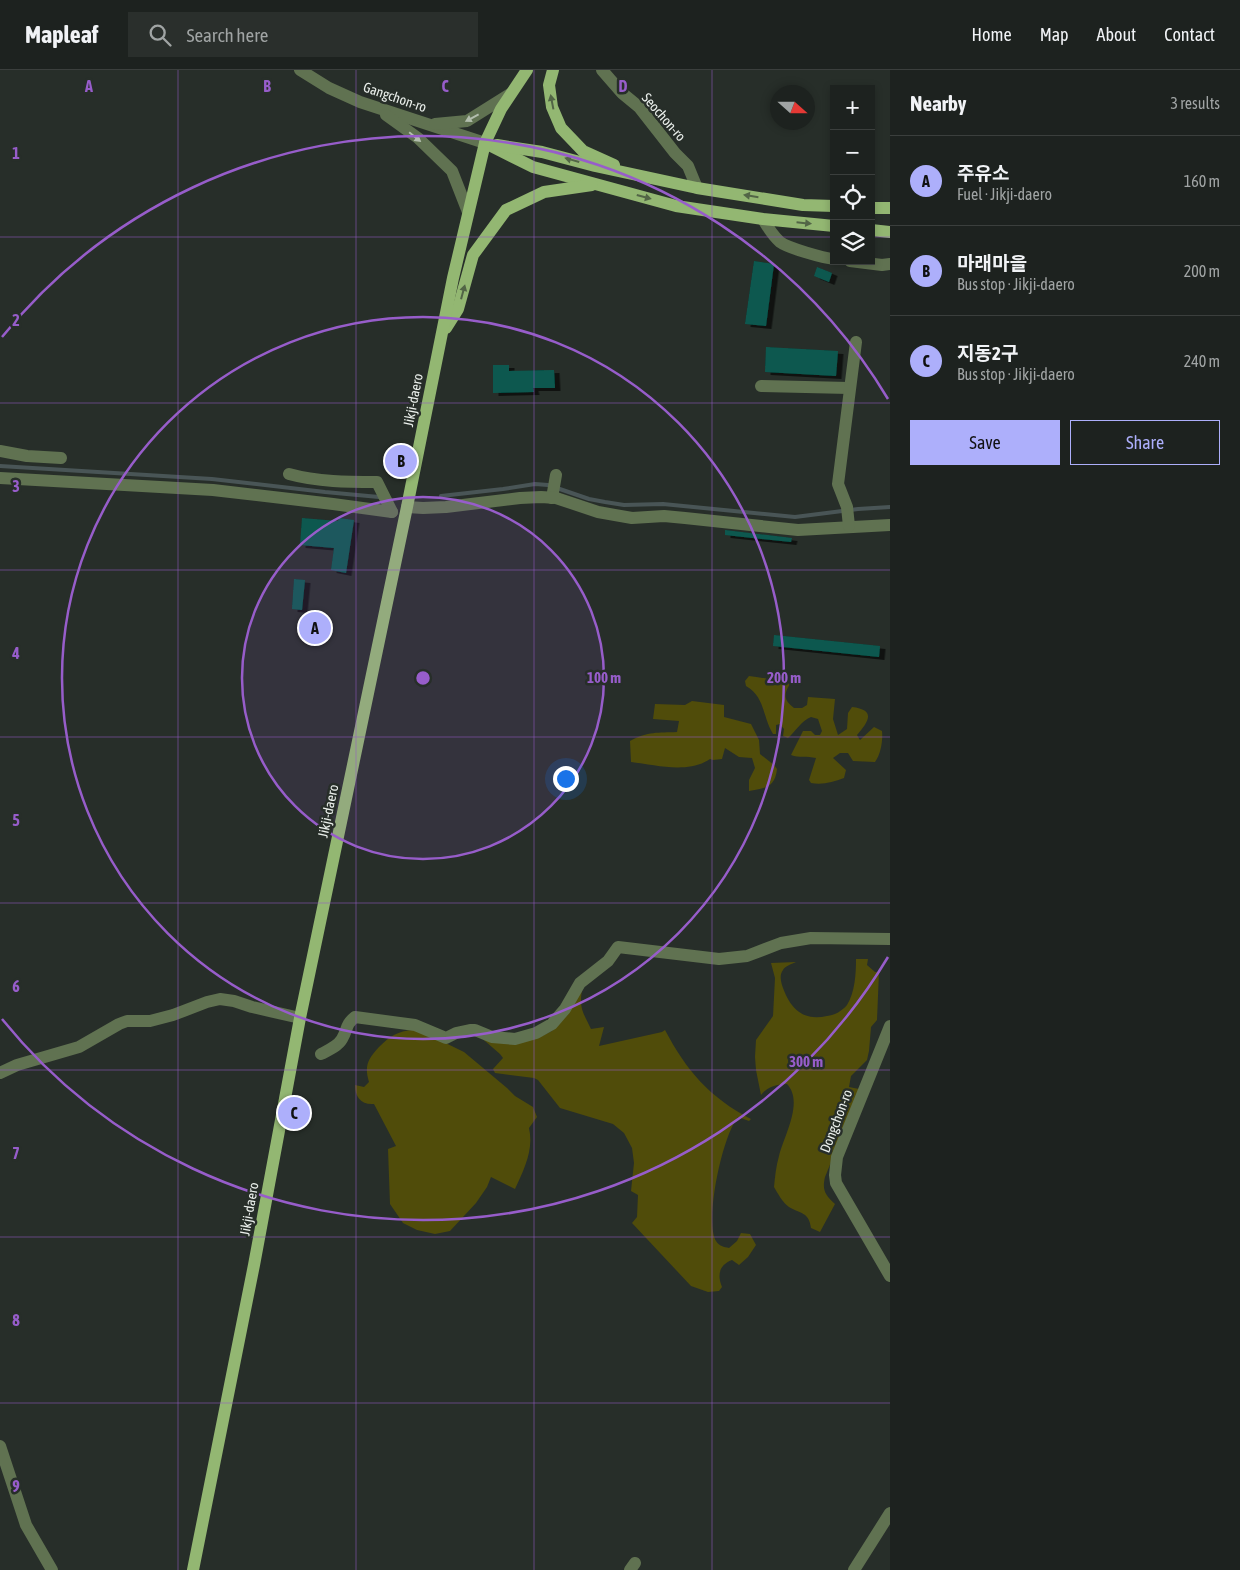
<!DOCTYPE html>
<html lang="en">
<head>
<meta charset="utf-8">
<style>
	:root { --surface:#1d221f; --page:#2a2f2c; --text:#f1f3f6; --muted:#a0a4a4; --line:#3b3f3d; --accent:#adaffb }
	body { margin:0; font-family:"Asap Condensed","Noto Sans KR",sans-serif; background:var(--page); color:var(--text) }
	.controls { position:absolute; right:15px; top:15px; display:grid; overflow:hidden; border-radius:0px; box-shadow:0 2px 8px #0003 }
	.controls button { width:45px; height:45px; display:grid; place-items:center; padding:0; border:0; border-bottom:1px solid var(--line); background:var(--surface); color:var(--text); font:25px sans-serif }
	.compass { position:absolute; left:770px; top:15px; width:45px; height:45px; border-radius:50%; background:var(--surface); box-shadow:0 2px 8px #0003; rotate:111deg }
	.you { position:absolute; left:565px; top:708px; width:18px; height:18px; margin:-12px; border:4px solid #fff; border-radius:50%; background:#1a73e8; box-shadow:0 0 0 8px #1a73e833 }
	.badge { display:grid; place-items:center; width:32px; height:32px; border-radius:50%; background:var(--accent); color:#111; font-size:16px; font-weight:700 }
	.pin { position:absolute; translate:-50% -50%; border:2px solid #fff; box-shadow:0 1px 5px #0006 }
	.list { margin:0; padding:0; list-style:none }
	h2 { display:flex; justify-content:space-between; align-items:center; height:65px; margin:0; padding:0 20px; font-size:21px }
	h2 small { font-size:16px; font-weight:400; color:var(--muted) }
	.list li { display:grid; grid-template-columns:32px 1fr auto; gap:15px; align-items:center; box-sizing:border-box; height:90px; padding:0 20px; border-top:1px solid var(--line) }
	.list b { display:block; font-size:19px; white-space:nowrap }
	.list p { margin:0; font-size:16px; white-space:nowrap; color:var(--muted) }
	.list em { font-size:16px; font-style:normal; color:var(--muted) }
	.actions { display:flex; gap:10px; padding:15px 20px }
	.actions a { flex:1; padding:11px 0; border:1px solid var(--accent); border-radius:0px; text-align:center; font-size:18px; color:var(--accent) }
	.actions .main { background:var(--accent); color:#111 }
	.icon { flex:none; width:28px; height:28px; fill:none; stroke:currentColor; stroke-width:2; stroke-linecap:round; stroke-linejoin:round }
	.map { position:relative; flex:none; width:890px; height:1500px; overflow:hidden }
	header { display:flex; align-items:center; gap:30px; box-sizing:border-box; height:70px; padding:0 25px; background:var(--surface); border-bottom:1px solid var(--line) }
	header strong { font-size:24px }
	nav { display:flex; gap:28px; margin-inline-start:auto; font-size:18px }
	.search { width:350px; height:45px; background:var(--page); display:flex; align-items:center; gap:12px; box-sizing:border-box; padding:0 18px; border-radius:0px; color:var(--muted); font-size:19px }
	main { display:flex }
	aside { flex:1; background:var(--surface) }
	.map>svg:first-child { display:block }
	.green { fill:#504c0a }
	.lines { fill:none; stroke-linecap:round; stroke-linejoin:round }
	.stream { stroke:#495556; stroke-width:4 }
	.building { fill:#09594f; filter:url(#shadow) }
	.minor { stroke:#607251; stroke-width:12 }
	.major { stroke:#93b772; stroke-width:12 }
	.oneway { fill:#526546 }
	.oneway2 { fill:#b3beae }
	.grid { fill:none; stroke:#975dca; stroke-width:1; stroke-opacity:0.55 }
	.ring { fill:none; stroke:#975dca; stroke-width:2.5 }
	.labels { text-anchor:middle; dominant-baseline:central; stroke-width:5; stroke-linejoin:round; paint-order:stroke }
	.street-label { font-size:14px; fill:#ebf0ec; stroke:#272e29 }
	.grid-label { font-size:16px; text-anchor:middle; font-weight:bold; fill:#975dca; stroke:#272e29; stroke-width:5; stroke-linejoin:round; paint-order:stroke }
	.centre { fill:#975dca; stroke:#272e29; stroke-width:2.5 }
	.ring-label { font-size:15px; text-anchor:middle; font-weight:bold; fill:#975dca; stroke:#272e29; stroke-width:5; stroke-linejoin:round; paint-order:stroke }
</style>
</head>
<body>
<header>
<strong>Mapleaf</strong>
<div class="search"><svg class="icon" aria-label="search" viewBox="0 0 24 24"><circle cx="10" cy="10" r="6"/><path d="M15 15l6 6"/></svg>Search here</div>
<nav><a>Home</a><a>Map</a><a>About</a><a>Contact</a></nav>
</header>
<main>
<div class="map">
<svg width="890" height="1500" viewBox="0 0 890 1500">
	<defs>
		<filter id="shadow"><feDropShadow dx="5.5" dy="3" stdDeviation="0" flood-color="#0009"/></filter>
	</defs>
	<rect width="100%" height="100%" fill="#272e29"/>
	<g class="green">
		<path d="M 749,606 C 762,607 776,612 789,609 L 790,614 C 783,625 784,630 794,638 L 802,638 L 807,635 L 808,627 L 835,629 L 833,649 L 838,665 L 847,659 L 848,643 L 852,637 C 877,640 868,652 857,665 L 860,670 L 874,657 L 882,661 C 883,670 881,684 875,692 L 853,691 L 848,683 L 840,683 L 833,688 L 846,700 L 844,708 C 833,712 823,715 811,713 L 809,710 L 816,688 C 807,686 799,688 791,685 L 803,661 L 811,661 L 815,665 L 820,665 L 822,661 L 818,649 L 811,647 C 801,651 796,661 788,668 L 783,666 L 784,659 L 780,654 L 776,655 L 776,664 L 773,664 C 762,645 765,627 746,616 L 745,611 Z"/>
		<path d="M 692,631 L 724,635 L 724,647 L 751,654 L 759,670 L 760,684 L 774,695 L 777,699 C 775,718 765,718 749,721 L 749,710 L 755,698 L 752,688 L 739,687 L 725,678 L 722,689 L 713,690 L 710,689 C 688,704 656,695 631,692 L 630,671 C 648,661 658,663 677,662 L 679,651 L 653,649 L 655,634 L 685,635 Z"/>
		<path d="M 856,889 L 868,889 L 867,895 L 875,902 L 879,902 L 877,950 L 871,957 L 869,981 L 867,990 L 851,1006 L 849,1017 L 859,1019 L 859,1024 L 825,1107 C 822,1120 825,1125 835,1134 L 820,1162 L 811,1158 C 809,1142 801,1144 789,1137 C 783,1133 778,1124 774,1117 C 775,1107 776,1096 779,1086 C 784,1066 804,1032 787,1014 C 777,1014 767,1017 761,1025 L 756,1000 L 755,987 L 756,970 L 773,946 L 775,908 L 771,893 L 796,892 C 792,894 785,896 783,900 C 779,905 781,912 783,918 C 791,940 804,951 827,946 C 835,945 842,941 847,935 C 855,922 856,904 856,889 Z"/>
		<path d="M 582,920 C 579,939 583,942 591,959 L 604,957 L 599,976 L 662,962 L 665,960 C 686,1000 710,1028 751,1049 L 749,1051 L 738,1047 C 723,1064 704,1150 716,1171 C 719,1176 724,1177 729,1178 L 737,1171 L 741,1163 L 750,1164 L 756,1175 L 748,1187 L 739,1195 L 732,1190 C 719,1195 717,1205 722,1217 L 719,1221 L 708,1222 L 691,1216 L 632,1153 L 637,1147 L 638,1125 L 631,1121 L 634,1093 L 632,1078 L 624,1063 L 613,1054 L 560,1038 L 538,1010 L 534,1008 L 495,1003 L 493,999 L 503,988 L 500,984 L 478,965 L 542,966 L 552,961 Z"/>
		<path d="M 413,960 L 425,963 L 464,982 L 507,1018 L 515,1026 L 533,1037 L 537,1047 L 529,1058 C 534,1080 524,1099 515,1119 L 491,1107 L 487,1117 L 476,1133 L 450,1161 L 435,1164 L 417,1160 L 403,1153 L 390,1134 L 388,1079 L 396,1076 L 374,1034 C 361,1035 355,1027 355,1015 L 364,1017 L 369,1012 C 364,996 368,989 379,977 C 390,966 398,961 413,960 Z"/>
	</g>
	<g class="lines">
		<g class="stream">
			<path d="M 0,396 L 212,409 L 325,422 L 379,427"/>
			<path d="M 441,426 L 503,419 L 535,414 L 548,415 L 589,429 L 605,432 L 624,435 L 663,434 L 795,447 L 858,439 L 890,437"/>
		</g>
	</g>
	<g class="building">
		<path d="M 754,191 L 774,194 L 766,256 L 745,254 Z"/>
		<path d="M 817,197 L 832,203 L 829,212 L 814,206 Z"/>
		<path d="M 766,277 L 838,281 L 836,306 L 765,302 Z"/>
		<path d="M 493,295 L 509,295 L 509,301 L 554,300 L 555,318 L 533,318 L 534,322 L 493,323 Z"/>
		<path d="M 302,448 L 338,451 L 339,448 L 354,450 L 346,503 L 331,500 L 334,478 L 300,475 Z"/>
		<path d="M 725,460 L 792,468 L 791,472 L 725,465 Z"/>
		<path d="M 294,509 L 305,510 L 302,540 L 292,539 Z"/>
		<path d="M 774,565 L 880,576 L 879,587 L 773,576 Z"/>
	</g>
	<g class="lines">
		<g class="minor">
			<path d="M 300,0 L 329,18 L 360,32 L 485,73"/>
			<path d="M 602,0 L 622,23 L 639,37 L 675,83 L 688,96 L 697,118"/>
			<path d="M 386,45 L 418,68 L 452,101 L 468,142"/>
			<path d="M 435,54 L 467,51 L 510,24"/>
			<path d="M 763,149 C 768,158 772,165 780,172 C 788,178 823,188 834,189"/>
			<path d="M 850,191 L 882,195 L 890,194"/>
			<path d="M 761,316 L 849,318"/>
			<path d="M 0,381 L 27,386 L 61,388"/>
			<path d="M 289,404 C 318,412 348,412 377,412 L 392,442"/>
			<path d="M 0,408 L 213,420 L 333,434 L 392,442"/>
			<path d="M 552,428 L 556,405"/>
			<path d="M 407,437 L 423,438 L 446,437 L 520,428 L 541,427 L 556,428 L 598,442 L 632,448 L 664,446 L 685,448 L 798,460 L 890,455"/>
			<path d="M 849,456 L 847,437 L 838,414 L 856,272"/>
			<path d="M 890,956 L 837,1087 L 835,1105 L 836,1113 L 890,1206"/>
			<path d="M 321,984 C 329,980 338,976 342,969 C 348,959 345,955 355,947 L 415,955 L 446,968 L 456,963 L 470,960 L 475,960 L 492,967 L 515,969 L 536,963 L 552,954 L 565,939 L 580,913 L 608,891 L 618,877 L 719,889 L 747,886 L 781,873 L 811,868 L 890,869"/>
			<path d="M 0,1003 L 17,995 L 79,977 L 119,954 L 127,951 L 150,951 L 173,945 L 207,932 L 220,929 L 234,931 L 252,937 L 300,948"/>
			<path d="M 0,1376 L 26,1455 L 52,1500"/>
			<path d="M 630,1500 L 635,1493"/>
			<path d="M 854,1500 L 890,1443"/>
		</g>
		<g class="major">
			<path d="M 553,0 L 549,15 L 552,37 L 561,58 L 583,81 L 614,95"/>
			<path d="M 485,73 L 533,97 L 676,136 L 763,149 L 834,156"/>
			<path d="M 497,75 L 542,82 L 595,96 L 697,118 L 803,135 L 834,136"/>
			<path d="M 871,138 L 890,138"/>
			<path d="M 871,160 L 890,162"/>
			<path d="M 446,258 L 458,239 L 473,185 L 506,140 L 544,122 L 592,115"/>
			<path d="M 193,1500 L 254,1195 L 300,948 L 407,437 L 453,208 L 485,73 L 501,39 L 527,0"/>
		</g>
	</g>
	<defs><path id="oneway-solid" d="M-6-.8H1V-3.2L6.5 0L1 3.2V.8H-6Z" transform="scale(1.25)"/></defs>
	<g class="oneway">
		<use href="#oneway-solid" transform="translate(552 32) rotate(-101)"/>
		<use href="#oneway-solid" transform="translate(572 90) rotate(-164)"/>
		<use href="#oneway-solid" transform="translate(751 126) rotate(-171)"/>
		<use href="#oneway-solid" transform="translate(644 127) rotate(15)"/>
		<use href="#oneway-solid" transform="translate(804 153) rotate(6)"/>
		<use href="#oneway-solid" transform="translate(463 222) rotate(-75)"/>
	</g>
	<g class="oneway2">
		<use href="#oneway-solid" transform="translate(472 48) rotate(152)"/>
		<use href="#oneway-solid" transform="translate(415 67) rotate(39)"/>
	</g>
	<path class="grid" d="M 178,0 L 178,1500M 356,0 L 356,1500M 534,0 L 534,1500M 712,0 L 712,1500M 0,167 L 834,167M 871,167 L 890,167M 0,333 L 890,333M 0,500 L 890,500M 0,667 L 890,667M 0,833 L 890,833M 0,1000 L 890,1000M 0,1167 L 890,1167M 0,1333 L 890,1333"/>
	<circle cx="423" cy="608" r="181" fill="#975dca" fill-opacity=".12"/>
	<g class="ring">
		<circle cx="423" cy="608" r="181"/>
		<circle cx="423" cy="608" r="361"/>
		<path d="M888 887A542 542 0 0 1 2 949M2 267A542 542 0 0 1 888 329"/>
	</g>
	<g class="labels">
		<g class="street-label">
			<text transform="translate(395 27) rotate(19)">Gangchon-ro</text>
			<text transform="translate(664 47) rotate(49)">Seochon-ro</text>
			<text transform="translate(413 330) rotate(-79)">Jikji-daero</text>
			<text transform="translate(328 741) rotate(-78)">Jikji-daero</text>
			<text transform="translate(836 1051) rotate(-69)">Dongchon-ro</text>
			<text transform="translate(249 1139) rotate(-80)">Jikji-daero</text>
		</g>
	</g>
	<g class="grid-label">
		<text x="89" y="22">A</text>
		<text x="267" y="22">B</text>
		<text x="445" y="22">C</text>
		<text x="623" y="22">D</text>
		<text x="16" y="89">1</text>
		<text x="16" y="256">2</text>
		<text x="16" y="422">3</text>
		<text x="16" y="589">4</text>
		<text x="16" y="756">5</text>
		<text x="16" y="922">6</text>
		<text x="16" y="1089">7</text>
		<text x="16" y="1256">8</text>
		<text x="16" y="1422">9</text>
	</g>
	<circle cx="423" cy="608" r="8" class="centre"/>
	<g class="ring-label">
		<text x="604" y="613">100 m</text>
		<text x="784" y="613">200 m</text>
		<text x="806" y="997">300 m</text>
	</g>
</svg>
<div class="controls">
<button>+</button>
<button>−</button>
<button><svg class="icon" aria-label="locate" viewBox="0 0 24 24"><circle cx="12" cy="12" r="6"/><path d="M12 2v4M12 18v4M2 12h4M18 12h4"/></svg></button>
<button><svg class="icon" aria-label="layers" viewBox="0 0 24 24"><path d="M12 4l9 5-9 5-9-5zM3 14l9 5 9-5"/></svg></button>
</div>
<svg class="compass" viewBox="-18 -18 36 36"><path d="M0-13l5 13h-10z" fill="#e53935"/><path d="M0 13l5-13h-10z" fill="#a0a4a4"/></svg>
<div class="you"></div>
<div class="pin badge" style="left:315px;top:558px">A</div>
<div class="pin badge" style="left:401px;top:391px">B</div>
<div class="pin badge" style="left:294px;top:1043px">C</div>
</div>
<aside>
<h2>Nearby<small>3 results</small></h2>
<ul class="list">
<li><span class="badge">A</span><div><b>주유소</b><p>Fuel · Jikji-daero</p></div><em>160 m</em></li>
<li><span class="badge">B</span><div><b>마래마을</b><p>Bus stop · Jikji-daero</p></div><em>200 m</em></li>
<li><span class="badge">C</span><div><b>지동2구</b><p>Bus stop · Jikji-daero</p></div><em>240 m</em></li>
</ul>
<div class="actions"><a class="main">Save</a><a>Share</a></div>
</aside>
</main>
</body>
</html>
